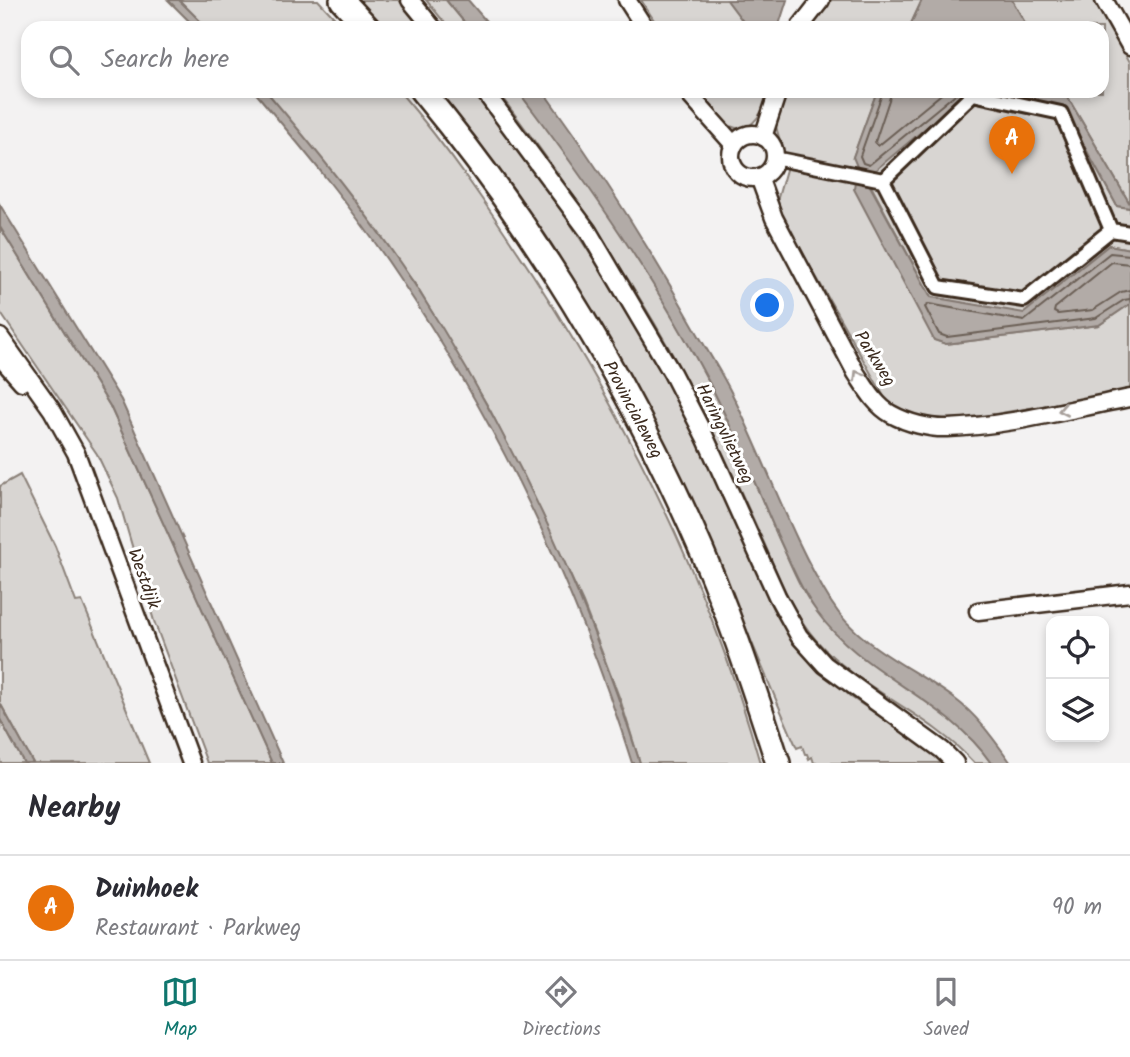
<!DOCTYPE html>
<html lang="en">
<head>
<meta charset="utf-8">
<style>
	:root { --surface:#fff; --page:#f2f2f3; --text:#2b2b33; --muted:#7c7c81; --line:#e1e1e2; --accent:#0f766e }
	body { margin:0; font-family:Kalam,sans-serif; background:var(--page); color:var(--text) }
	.controls { position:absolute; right:21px; bottom:21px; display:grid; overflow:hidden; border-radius:14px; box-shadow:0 4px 10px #0003 }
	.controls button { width:63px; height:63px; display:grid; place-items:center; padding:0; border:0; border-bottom:2px solid var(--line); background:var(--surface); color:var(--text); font:35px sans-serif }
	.you { position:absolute; left:768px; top:306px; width:24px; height:24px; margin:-18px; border:5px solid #fff; border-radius:50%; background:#1a73e8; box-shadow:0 0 0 10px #1a73e833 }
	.badge { display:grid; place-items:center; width:46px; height:46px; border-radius:50%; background:var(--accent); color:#fff; font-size:23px; font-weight:700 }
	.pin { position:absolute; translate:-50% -58px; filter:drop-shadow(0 2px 4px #0008) }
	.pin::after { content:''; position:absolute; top:37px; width:24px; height:21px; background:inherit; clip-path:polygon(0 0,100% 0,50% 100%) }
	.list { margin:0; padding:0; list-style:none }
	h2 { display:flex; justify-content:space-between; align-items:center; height:91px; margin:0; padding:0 28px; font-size:30px }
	h2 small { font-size:23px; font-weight:400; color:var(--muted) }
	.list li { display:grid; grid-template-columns:46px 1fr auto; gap:21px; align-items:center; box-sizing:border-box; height:105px; padding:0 28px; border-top:2px solid var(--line) }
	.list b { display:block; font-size:26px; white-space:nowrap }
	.list p { margin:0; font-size:23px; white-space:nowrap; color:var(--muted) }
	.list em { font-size:23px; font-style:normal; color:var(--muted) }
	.icon { flex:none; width:38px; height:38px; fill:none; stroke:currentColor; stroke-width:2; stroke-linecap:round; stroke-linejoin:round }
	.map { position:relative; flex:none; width:1130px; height:763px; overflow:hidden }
	.search { position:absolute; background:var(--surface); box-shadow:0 4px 10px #0003; left:21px; right:21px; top:21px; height:77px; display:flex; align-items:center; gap:18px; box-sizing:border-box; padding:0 24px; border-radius:21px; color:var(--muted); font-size:26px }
	.sheet { height:196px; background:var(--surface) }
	nav { display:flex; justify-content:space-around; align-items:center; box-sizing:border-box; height:98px; border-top:2px solid var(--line); background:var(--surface); font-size:19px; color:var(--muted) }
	nav a { display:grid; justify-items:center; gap:4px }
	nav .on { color:var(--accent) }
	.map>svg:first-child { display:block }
	.green { fill:#d8d5d2; stroke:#8a8078; stroke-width:2 }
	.water { fill:#b2aba7; stroke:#827770; stroke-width:2 }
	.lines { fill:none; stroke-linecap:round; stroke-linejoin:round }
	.shore { stroke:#6b5e55; stroke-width:2 }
	.pedestrian-casing { stroke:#3b2a1e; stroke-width:18 }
	.minor-casing { stroke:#3b2a1e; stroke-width:21 }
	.secondary-casing { stroke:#3b2a1e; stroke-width:28 }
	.pedestrian { stroke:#fff; stroke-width:12 }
	.minor { stroke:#fff; stroke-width:16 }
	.secondary { stroke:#fff; stroke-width:23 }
	.oneway { stroke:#a79f9a }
	.labels { text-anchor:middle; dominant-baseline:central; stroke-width:6; stroke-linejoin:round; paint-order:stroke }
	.street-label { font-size:18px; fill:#3b2a1e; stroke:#fff }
</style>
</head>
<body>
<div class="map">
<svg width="1130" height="763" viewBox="0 0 1130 763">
	<rect width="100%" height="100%" fill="#f3f2f2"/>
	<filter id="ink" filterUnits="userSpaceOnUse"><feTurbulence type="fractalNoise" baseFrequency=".0143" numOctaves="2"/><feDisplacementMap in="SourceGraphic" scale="14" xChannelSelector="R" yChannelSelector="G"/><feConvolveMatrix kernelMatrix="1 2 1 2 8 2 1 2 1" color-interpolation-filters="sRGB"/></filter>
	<g filter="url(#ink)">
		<g class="green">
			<path d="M 179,0 L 318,0 L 344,28 L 207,28 Z"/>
			<path d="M 358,0 L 399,0 L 422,28 L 384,28 Z"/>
			<path d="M 426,0 L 446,0 L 469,28 L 449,28 Z"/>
			<path d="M 641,0 L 727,0 L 748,28 L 659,28 Z"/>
			<path d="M 830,0 L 922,0 L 909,28 L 811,28 Z"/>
			<path d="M 1012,0 L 1094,0 L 1130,62 L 1130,204 L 1064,91 L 1102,91 L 1102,28 L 1028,28 Z"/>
			<path d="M 266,91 L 399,91 C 449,149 491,211 533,275 C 631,427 711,588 760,763 L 640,763 L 621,702 L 583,603 L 542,514 L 490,410 L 415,284 Z"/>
			<path d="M 437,91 L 473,91 L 564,214 L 593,258 L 661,371 L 728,502 L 773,609 L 786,630 L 801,652 L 851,697 L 925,747 L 944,763 L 814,763 L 812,757 L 809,759 L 807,754 L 805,754 L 802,746 L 797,748 C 756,656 720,562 678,471 C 614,334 529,210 437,91 Z"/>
			<path d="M 497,91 L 518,91 C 591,186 661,286 715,394 C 738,441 758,491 779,539 C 790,562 800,590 816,610 C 865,674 946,698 991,763 L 974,763 C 929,713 860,690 816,640 C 789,609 776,568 759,532 C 739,487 718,442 696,398 C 640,290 571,188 497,91 Z"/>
			<path d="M 701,91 L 770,91 C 763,114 747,144 721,119 C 713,111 707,100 701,91 Z"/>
			<path d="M 787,91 L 877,91 L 853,157 L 970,91 L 1064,109 L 1117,206 L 1130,208 L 1130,249 L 1109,245 L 1024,314 L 931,297 L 870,184 L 934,340 L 946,344 L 1099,325 L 1130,304 L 1130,391 L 942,423 L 920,422 L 890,407 L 779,211 L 777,201 L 787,166 L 775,123 Z"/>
			<path d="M 0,227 L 110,406 L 272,763 L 207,763 L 154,621 L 118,498 L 97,454 L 0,312 Z"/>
			<path d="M 20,475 L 55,546 L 76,602 L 82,601 L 149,763 L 33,763 L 0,703 L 0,486 Z"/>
			<path d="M 0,719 L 24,763 L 0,763 Z"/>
		</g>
		<g class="water">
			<path d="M 168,0 L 179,0 L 207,28 L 196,28 Z"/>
			<path d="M 446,0 L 468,0 L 492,28 L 469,28 Z"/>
			<path d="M 727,0 L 787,0 L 778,28 L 748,28 Z"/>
			<path d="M 922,0 L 1012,0 L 1028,28 L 909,28 Z"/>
			<path d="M 254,91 L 266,91 C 319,153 370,216 415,285 C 511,433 587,595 640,763 L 632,763 C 578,591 499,425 398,276 C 355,211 304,150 254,91 Z"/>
			<path d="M 518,91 L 543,91 C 598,167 648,245 694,327 C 706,349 720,370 731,392 C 766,461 790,536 831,602 C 859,647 914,668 955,699 C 978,716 995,741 1011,763 L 991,763 C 946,698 863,676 817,612 C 802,591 791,565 780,541 C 758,492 738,440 714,392 C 659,285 590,186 518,91 Z"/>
			<path d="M 877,91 L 970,91 L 872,173 L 858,169 L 853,157 Z"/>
			<path d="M 973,91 L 1064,91 L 1130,204 L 1130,208 L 1117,206 L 1064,109 Z"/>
			<path d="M 855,180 L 869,184 L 931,297 L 1024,313 L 1109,245 L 1130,249 L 1130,304 L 1099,325 L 946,344 L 934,340 L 854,189 Z"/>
			<path d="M 0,205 L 121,400 L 283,763 L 272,763 L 110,406 L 0,227 Z"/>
			<path d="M 0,703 L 33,763 L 24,763 L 0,719 Z"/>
		</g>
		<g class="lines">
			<g class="shore">
				<path d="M 883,91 L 860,156 L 863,163 L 869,165 L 959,91"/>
				<path d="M 892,91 L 875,142 L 878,146 L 945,91"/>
				<path d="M 1130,255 L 1110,253 L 1024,321 L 929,304 L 925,307 L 939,334 L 947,337 L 1096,318 L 1124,300 L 1130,299"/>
				<path d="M 1130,264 L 1112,262 L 1055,308 L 1054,312 L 1058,314 L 1093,310 L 1121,292 L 1130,290"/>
			</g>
			<g class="pedestrian-casing">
				<g id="pedestrian">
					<path d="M 774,158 L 883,180"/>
					<path d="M 1111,230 L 1061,113 L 973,94 L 883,180 L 938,287 L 1024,300 L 1111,230 L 1130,233"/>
				</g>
			</g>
			<g class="minor-casing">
				<g id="minor">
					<path d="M 410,0 L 433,28"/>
					<path d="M 627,0 L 645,28"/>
					<path d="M 1104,0 L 1130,46"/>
					<path d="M 800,27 L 821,0"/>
					<path d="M 484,91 L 588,231 L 672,373 L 705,437 L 777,596 L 799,636 L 825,665 L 942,750 L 955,763"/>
					<path d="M 686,91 L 734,145"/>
					<circle cx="753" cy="156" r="22"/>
					<path d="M 763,137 L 778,91"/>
					<path d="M 759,177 L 774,218 L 856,373 C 866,388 875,405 891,414 C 907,423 930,429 948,428 C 1008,426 1071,409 1130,398"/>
					<path d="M 0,337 L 52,410 L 76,453 L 191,763"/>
					<path d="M 0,357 L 22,382"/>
					<path d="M 978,611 L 1130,593"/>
				</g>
			</g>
			<g class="secondary-casing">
				<g id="secondary">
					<path d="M 342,0 L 368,28"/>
					<path d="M 422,91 C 530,221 620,369 690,524 C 725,601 752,682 778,763"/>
				</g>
			</g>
			<use href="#pedestrian" class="pedestrian"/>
			<use href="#minor" class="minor"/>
			<use href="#secondary" class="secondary"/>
		</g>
		<defs><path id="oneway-chevron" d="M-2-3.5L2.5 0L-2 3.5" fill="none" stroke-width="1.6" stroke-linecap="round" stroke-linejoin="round" transform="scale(1.75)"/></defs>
		<g class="oneway">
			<use href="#oneway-chevron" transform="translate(858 375) rotate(-121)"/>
			<use href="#oneway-chevron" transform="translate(1063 410) rotate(169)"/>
		</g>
	</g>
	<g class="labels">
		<g class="street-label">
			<text transform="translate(874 359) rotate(58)">Parkweg</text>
			<text transform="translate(632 410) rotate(62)">Provincialeweg</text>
			<text transform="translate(724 434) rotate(64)">Haringvlietweg</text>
			<text transform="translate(143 579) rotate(70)">Westdijk</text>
		</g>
	</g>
</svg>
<div class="controls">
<button><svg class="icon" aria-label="locate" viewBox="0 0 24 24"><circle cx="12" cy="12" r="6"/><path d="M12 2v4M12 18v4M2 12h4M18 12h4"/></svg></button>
<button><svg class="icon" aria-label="layers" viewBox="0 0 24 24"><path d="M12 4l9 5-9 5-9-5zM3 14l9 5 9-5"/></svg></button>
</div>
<div class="you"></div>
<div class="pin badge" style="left:1012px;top:174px;background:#e8710a">A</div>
<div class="search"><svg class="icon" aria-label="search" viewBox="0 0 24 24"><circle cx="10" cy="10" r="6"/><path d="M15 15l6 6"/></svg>Search here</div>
</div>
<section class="sheet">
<h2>Nearby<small></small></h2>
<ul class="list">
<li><span class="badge" style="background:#e8710a">A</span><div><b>Duinhoek</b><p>Restaurant · Parkweg</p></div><em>90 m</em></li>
</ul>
</section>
<nav>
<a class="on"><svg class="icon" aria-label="map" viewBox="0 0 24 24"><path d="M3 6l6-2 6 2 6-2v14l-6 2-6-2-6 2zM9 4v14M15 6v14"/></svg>Map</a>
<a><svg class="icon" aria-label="directions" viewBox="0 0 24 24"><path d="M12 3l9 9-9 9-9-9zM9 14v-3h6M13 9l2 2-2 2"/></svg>Directions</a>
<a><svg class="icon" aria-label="saved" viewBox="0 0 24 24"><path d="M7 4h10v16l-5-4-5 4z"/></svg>Saved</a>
</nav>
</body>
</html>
